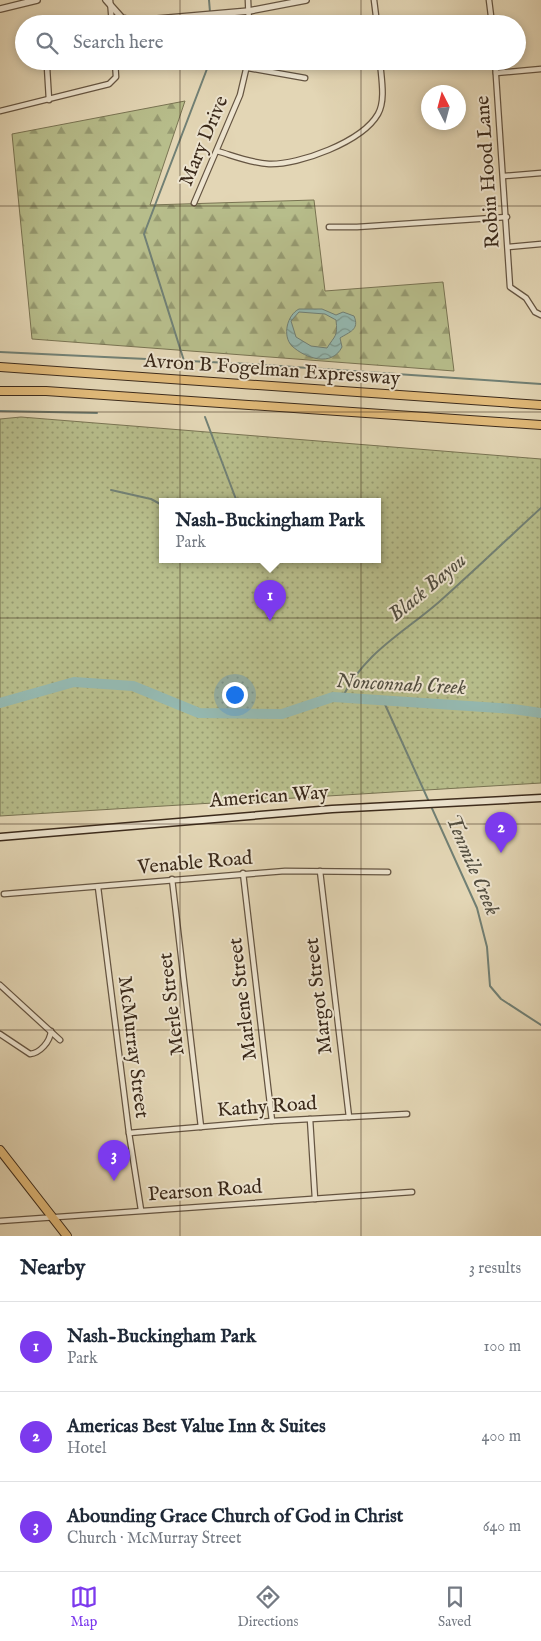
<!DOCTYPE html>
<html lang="en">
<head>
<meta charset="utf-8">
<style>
	:root { --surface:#fff; --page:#f2f2f3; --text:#1f2937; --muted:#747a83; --line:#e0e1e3; --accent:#7c3aed }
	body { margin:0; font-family:"IM FELL English",serif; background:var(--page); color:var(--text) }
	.compass { position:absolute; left:421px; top:85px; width:45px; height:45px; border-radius:50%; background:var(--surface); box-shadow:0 2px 8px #0003; rotate:354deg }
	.you { position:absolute; left:234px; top:694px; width:18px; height:18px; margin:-12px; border:4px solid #fff; border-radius:50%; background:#1a73e8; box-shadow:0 0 0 8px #1a73e833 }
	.badge { display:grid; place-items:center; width:32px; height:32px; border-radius:50%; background:var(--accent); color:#fff; font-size:16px; font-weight:700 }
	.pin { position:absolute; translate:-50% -41px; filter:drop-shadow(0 1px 2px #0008) }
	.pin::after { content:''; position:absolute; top:26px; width:18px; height:15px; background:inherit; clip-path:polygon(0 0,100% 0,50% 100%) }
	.popup { position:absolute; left:159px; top:498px; width:222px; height:65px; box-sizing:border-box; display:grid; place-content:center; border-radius:0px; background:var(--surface); filter:drop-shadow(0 1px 4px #0005); font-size:16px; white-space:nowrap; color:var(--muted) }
	.popup b { font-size:19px; color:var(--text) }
	.popup::after { content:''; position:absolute; left:50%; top:100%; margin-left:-10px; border:10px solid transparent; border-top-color:var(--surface) }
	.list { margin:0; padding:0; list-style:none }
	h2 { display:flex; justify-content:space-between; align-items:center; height:65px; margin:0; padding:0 20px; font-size:21px }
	h2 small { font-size:16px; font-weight:400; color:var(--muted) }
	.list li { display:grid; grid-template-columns:32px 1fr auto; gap:15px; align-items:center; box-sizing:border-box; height:90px; padding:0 20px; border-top:1px solid var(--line) }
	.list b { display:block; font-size:19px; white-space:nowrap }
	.list p { margin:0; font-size:16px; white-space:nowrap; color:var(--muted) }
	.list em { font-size:16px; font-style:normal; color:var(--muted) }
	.icon { flex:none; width:28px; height:28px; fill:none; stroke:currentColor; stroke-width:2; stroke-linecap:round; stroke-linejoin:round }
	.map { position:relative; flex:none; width:541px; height:1236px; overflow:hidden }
	.search { position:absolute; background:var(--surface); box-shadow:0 2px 8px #0003; left:15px; right:15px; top:15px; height:55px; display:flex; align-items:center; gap:12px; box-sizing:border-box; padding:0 18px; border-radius:28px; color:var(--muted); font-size:19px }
	.sheet { height:335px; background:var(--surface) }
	nav { display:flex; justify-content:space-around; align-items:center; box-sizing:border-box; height:70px; border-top:1px solid var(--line); background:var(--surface); font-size:14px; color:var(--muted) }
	nav a { display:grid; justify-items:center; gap:2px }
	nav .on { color:var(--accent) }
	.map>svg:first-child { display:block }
	.grass { fill:url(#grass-dots); stroke:#797453; fill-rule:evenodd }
	.forest { fill:url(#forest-firs); stroke:#797453 }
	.water { fill:url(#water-waves); stroke:#718075; fill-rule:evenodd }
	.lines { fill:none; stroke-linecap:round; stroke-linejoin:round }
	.stream { stroke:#718075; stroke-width:2 }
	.river { stroke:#95b9b1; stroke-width:10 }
	.minor-casing { stroke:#655542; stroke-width:7 }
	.tertiary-casing { stroke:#655542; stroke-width:8 }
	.secondary-casing { stroke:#3b2a1b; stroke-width:9 }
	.trunk-casing { stroke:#3b2a1b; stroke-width:10 }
	.motorway-casing { stroke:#3b2a1b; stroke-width:10 }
	.minor { stroke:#ede4cf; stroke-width:4.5 }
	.tertiary { stroke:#ede4cf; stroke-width:5.5 }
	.secondary { stroke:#ede4cf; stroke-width:6 }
	.trunk { stroke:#e2bb7a; stroke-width:8 }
	.motorway { stroke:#e2bb7a; stroke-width:8 }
	.grid { fill:none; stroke:#3b2a1b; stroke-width:1; stroke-opacity:0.55 }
	.labels { text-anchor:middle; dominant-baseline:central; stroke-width:4; stroke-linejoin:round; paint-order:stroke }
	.street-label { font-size:20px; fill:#3b2a1b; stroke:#ede4cf }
	.water-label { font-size:21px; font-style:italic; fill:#524e40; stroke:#ede4cf }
</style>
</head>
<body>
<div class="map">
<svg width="541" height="1236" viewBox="0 0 541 1236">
	<defs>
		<pattern id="grass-dots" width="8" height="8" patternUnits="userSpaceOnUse" patternTransform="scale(1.25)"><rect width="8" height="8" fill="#b7bd8b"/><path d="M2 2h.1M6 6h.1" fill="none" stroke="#969a71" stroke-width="1.8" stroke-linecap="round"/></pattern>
		<pattern id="forest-firs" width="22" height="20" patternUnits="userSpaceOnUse" patternTransform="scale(1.25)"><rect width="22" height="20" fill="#b7bd8b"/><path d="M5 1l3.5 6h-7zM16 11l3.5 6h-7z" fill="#969a71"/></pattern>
		<pattern id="water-waves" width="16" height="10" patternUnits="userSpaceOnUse" patternTransform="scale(1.25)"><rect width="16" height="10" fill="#95b9b1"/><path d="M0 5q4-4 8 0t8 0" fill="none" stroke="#7b978f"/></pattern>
	</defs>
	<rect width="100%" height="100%" fill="#e3d6b5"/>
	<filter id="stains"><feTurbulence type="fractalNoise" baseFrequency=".004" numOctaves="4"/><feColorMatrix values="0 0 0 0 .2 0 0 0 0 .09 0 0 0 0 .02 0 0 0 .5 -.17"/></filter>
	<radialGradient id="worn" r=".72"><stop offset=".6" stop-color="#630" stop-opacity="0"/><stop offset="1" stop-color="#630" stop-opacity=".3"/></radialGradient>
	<path class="grass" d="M 21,417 L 541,459 L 541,783 L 0,816 L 0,419 ZM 162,502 L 378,502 L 378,560 L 162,560 Z"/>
	<path class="forest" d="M 185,101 L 150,205 L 314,200 L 325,291 L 443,282 L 454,371 L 32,339 L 12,134 Z"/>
	<path class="water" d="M 299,309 L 322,309 L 336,315 L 343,312 L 354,316 C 360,330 349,332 340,338 L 342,347 C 332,367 306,359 292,346 C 282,336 287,315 299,309 ZM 299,312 L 325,314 L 336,320 C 338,337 335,335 327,348 L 311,346 L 296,337 L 291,321 Z"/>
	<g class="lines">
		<g class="stream">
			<path d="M 209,0 L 211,24"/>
			<path d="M 0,352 L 251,364 L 541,384"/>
			<path d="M 185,364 L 144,234 L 210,61"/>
			<path d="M 0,411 L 97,413"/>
			<path d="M 205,417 L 237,502"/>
			<path d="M 111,490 L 151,499 L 162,505"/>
			<path d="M 342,698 C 365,652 402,634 439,602 C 474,571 507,539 541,508"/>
			<path d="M 383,700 L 477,908 L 487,947 L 490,986 L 501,999 L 541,1025"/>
		</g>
		<path class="river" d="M 0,703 L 74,682 L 133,686 L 199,713 L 282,714 L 333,697 L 513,709 L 541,713"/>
		<g class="minor-casing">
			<g id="minor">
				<path d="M 110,0 L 112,24"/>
				<path d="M 248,0 L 249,24"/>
				<path d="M 374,0 L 377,24"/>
				<path d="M 489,0 L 492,24"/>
				<path d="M 495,61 L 510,287 L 526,298 L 535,312 L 541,315"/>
				<path d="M 47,67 L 49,100"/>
				<path d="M 248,68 L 305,78"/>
				<path d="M 496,73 L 541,69"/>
				<path d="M 0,111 L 109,84 L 116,77 L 115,61"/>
				<path d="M 217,151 C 234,156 251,163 269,164 C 299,165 362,142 378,114 C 386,100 381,77 380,61"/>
				<path d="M 504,176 L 541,173"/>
				<path d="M 194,203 L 240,95 L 248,61"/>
				<path d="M 329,227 L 357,227 L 507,217"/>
				<path d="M 508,247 L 541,244"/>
				<path d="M 320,871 L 349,1117"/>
				<path d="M 243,873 L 272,1121"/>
				<path d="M 172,879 L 201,1127"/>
				<path d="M 98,887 L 129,1133 L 141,1210"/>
				<path d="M 4,894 L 285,871 L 388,872"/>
				<path d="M 0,985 L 60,1040"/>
				<path d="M 0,1034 L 30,1054 C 40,1053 50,1042 51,1031"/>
				<path d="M 310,1119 L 315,1199"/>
				<path d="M 129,1133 L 272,1121 L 407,1114"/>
				<path d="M 0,1221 L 412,1192"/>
			</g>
		</g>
		<g class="tertiary-casing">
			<g id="tertiary">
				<path d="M 106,0 L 122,18 L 134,21 L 249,11 L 306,0"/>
				<path d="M 0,9 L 37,0"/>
			</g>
		</g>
		<g class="secondary-casing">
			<path id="secondary" d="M 0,837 L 332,809 L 541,798"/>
		</g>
		<g class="trunk-casing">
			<path id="trunk" d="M 0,1150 L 67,1236"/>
		</g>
		<g class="motorway-casing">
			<g id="motorway">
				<path d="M 0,367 L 541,405"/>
				<path d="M 0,391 L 46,391 L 541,425"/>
			</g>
		</g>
		<use href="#minor" class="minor"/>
		<use href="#tertiary" class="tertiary"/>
		<use href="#secondary" class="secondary"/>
		<use href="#trunk" class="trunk"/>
		<use href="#motorway" class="motorway"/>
	</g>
	<path class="grid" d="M 180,0 L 180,24M 361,0 L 361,24M 180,61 L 180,1236M 361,61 L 361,1236M 0,206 L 541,206M 0,412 L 541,412M 0,618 L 541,618M 0,824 L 541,824M 0,1030 L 541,1030"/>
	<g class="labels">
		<g class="street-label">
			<text transform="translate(204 141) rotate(-67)">Mary Drive</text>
			<text transform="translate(488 172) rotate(-94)">Robin Hood Lane</text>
			<text transform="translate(272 370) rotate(4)">Avron B Fogelman Expressway</text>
			<text transform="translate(269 797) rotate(-4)">American Way</text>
			<text transform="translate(195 863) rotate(-5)">Venable Road</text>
			<text transform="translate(319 996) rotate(-97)">Margot Street</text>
			<text transform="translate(243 999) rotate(-97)">Marlene Street</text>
			<text transform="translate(172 1004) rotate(-97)">Merle Street</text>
			<text transform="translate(133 1047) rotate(83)">McMurray Street</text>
			<text transform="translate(267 1107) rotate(-4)">Kathy Road</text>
			<text transform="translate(205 1191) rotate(-4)">Pearson Road</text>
		</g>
		<g class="water-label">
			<text transform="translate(428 588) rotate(-40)">Black Bayou</text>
			<text transform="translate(401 685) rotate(3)">Nonconnah Creek</text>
			<text transform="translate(472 865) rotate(67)">Tenmile Creek</text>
		</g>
	</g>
	<rect width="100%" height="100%" filter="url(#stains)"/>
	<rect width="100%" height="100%" fill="url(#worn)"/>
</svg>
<svg class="compass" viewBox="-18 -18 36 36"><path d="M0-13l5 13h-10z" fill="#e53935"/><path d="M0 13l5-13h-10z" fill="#747a83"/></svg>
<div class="you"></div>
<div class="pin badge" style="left:270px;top:621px">1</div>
<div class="popup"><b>Nash-Buckingham Park</b>Park</div>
<div class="pin badge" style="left:501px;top:853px">2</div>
<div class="pin badge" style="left:114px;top:1181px">3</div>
<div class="search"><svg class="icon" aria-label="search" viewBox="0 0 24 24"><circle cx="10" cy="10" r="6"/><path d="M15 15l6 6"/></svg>Search here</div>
</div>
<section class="sheet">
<h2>Nearby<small>3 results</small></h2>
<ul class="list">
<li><span class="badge">1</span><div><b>Nash-Buckingham Park</b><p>Park</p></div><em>100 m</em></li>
<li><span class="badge">2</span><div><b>Americas Best Value Inn &amp; Suites</b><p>Hotel</p></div><em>400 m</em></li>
<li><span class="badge">3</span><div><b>Abounding Grace Church of God in Christ</b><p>Church · McMurray Street</p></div><em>640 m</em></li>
</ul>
</section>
<nav>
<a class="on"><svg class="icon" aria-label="map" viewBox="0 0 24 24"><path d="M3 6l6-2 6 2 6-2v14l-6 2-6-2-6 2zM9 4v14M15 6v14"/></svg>Map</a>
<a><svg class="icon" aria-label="directions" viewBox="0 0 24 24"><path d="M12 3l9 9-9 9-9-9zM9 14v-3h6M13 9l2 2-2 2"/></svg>Directions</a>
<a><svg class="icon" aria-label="saved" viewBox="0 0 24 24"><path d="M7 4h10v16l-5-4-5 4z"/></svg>Saved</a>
</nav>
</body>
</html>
